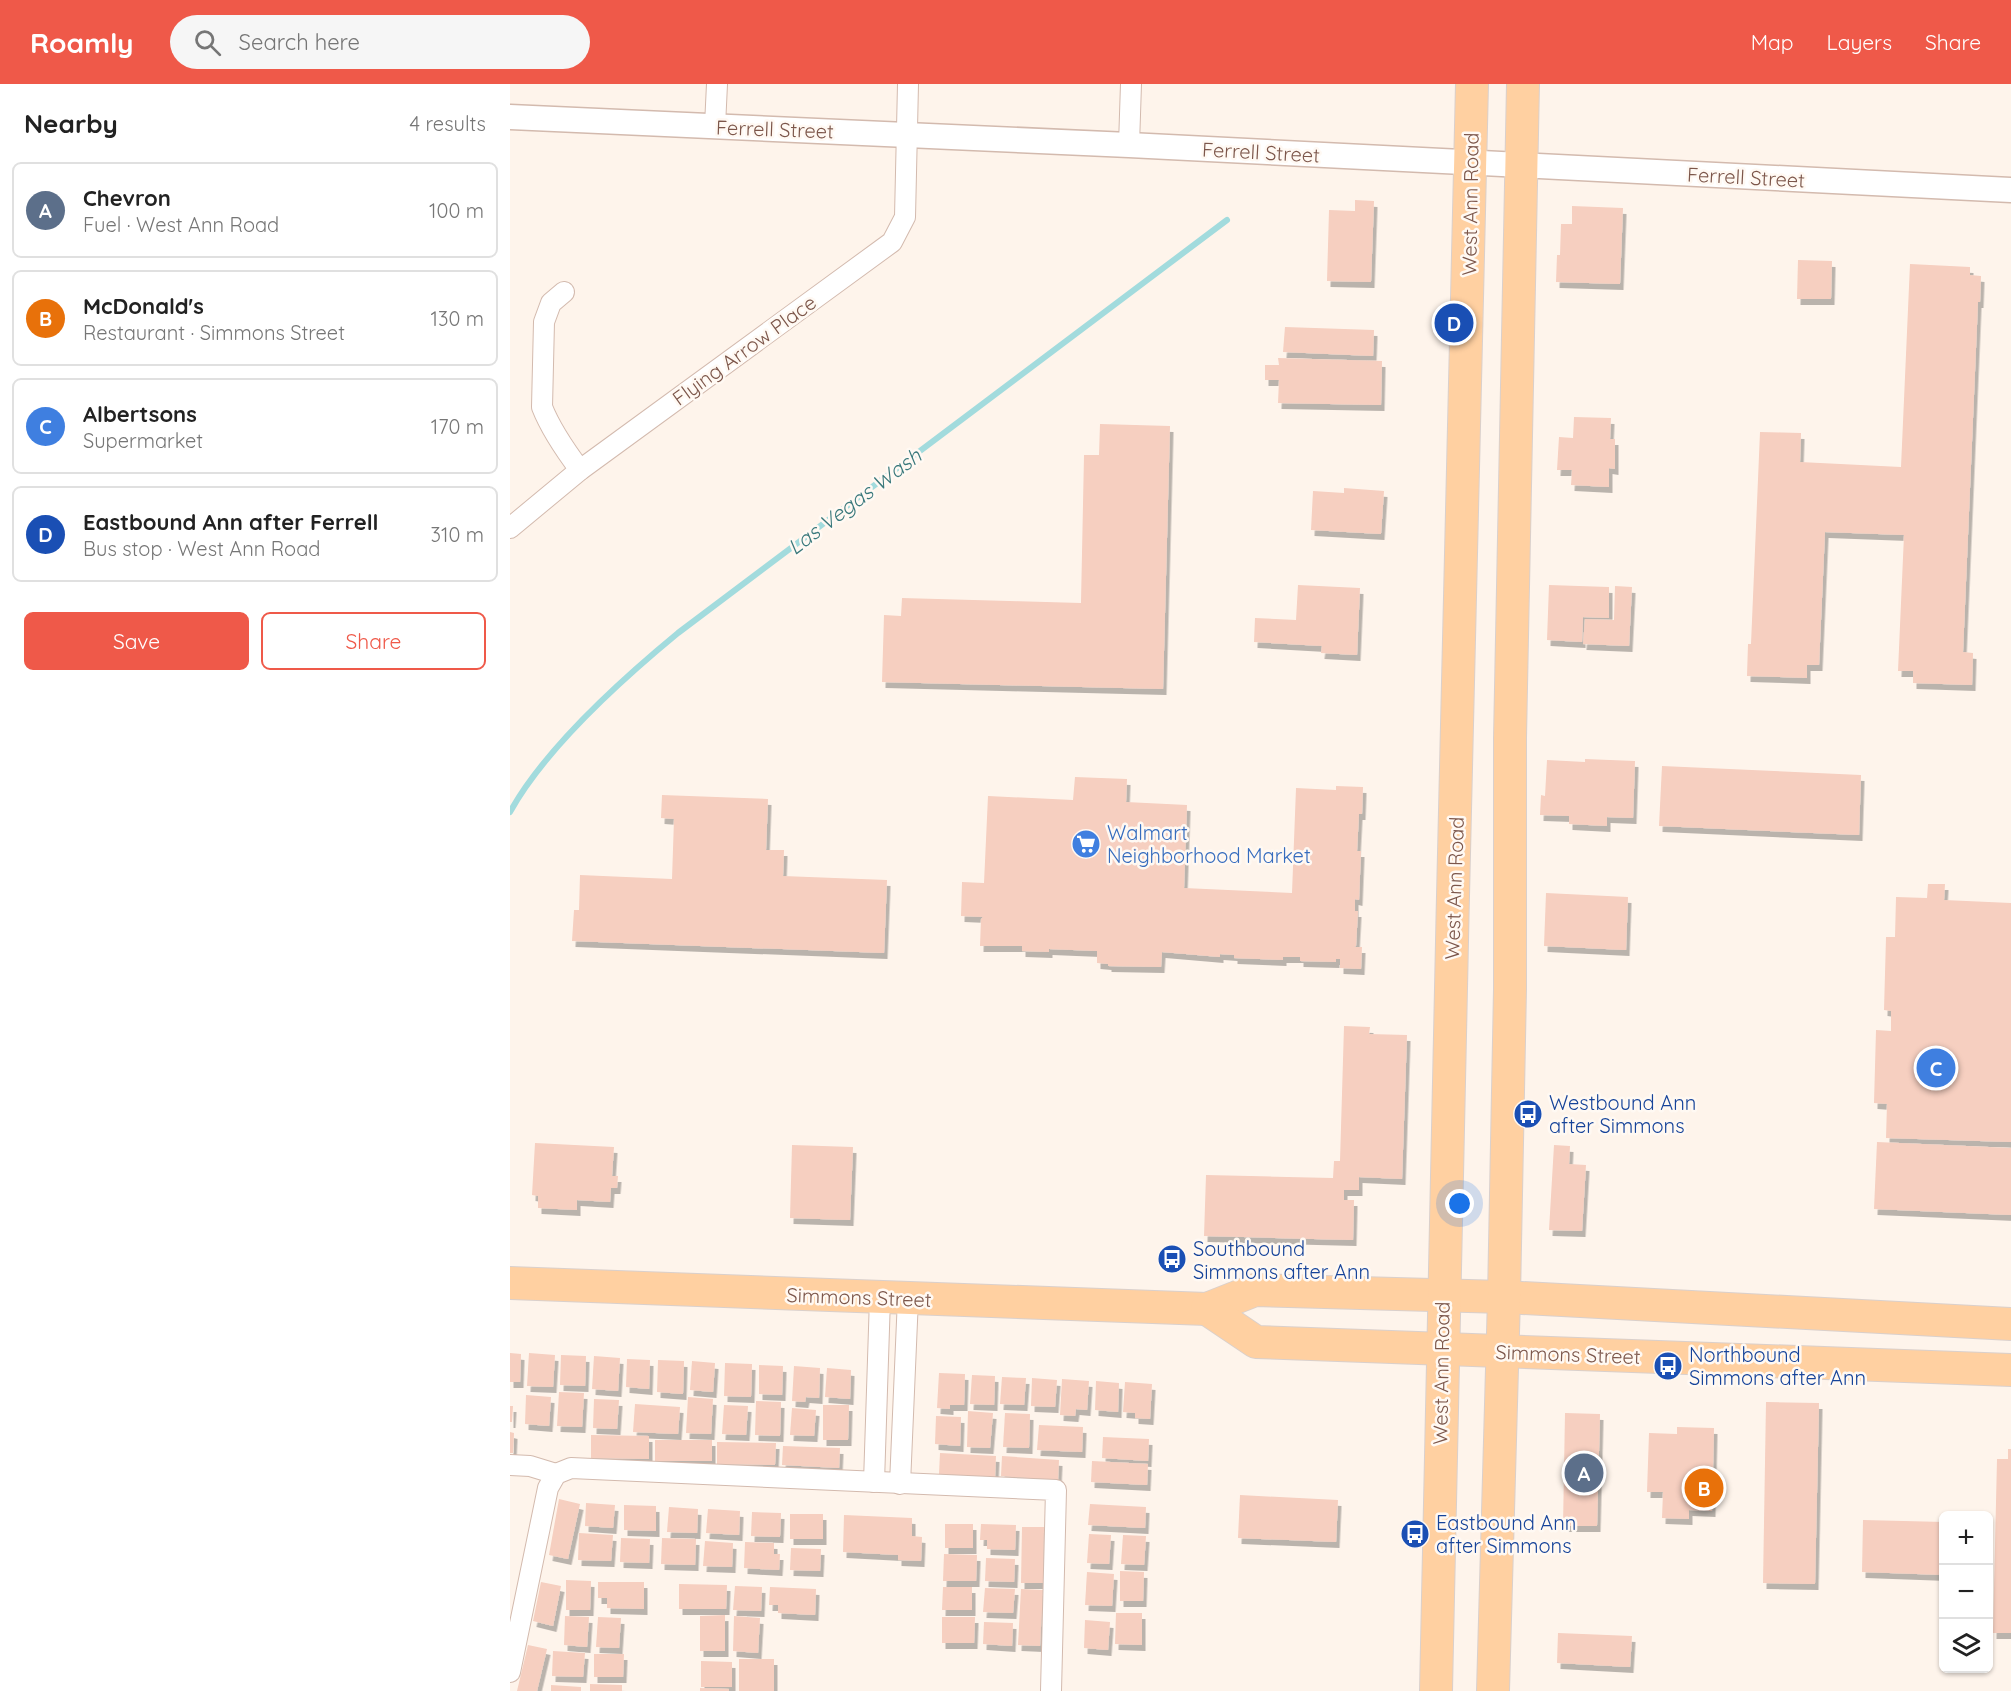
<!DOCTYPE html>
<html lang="en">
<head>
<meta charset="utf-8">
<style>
	:root { --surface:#fff; --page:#f6f6f6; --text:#222; --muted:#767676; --line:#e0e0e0; --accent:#ef5949 }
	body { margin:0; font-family:Quicksand,sans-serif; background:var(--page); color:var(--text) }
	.controls { position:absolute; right:18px; bottom:18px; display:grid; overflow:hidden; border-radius:9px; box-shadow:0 2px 4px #0004 }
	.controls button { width:54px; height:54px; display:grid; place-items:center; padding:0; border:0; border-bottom:2px solid var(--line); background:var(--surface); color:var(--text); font:30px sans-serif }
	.you { position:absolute; left:950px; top:1120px; width:21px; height:21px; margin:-15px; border:4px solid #fff; border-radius:50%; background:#1a73e8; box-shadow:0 0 0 9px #1a73e833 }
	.badge { display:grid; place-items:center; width:39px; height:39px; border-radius:50%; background:var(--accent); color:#fff; font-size:20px; font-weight:700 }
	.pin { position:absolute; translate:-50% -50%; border:3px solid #fff; box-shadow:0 2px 6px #0006 }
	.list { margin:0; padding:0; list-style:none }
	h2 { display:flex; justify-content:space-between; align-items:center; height:78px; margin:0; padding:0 24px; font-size:26px }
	h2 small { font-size:20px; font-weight:400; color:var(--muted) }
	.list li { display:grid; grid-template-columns:39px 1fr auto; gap:18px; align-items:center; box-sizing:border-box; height:96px; margin:0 12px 12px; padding:0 12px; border:2px solid var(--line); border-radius:9px }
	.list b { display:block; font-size:22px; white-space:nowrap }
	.list p { margin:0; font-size:20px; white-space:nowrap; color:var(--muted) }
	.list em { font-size:20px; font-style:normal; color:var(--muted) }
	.actions { display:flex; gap:12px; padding:18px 24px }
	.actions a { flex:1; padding:14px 0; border:2px solid var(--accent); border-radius:9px; text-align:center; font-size:21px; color:var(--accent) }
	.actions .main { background:var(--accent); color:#fff }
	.icon { flex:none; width:33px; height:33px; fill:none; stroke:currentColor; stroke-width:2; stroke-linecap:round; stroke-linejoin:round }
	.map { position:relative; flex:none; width:1501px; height:1607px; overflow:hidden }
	header { display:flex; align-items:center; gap:36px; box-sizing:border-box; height:84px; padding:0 30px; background:var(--accent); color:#fff }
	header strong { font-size:28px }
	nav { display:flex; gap:33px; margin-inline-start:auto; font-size:21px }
	.search { width:420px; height:54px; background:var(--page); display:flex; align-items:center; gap:15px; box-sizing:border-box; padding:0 21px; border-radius:33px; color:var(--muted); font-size:22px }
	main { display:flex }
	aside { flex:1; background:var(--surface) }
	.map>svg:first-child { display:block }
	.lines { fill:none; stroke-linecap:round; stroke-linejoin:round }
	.stream { stroke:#a2dbdd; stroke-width:6 }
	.building { fill:#f6cfc0; filter:url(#shadow) }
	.minor-casing { stroke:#d3baae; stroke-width:22 }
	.tertiary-casing { stroke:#d3baae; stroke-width:27 }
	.primary-casing { stroke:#dad0cc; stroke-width:34 }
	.minor { stroke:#fff; stroke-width:20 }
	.tertiary { stroke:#fff; stroke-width:24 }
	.primary { stroke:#ffd0a1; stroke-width:32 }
	.labels { text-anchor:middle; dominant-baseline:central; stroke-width:5; stroke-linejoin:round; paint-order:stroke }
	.street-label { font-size:20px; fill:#7c564a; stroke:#fff9f3 }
	.shop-label { font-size:20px; fill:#366cbe; stroke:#fff9f3; text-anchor:start }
	.transit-label { font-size:20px; fill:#164399; stroke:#fff9f3; text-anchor:start }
	.water-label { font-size:21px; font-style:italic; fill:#39787b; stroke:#fff9f3 }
</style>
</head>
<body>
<header>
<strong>Roamly</strong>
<div class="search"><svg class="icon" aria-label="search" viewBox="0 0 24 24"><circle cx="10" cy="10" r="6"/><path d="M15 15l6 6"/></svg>Search here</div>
<nav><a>Map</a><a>Layers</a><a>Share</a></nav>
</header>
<main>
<aside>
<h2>Nearby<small>4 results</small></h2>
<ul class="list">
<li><span class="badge" style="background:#5c6f8a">A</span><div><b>Chevron</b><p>Fuel · West Ann Road</p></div><em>100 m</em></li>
<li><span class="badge" style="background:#e8710a">B</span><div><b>McDonald's</b><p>Restaurant · Simmons Street</p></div><em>130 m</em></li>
<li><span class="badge" style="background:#3f7fe0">C</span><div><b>Albertsons</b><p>Supermarket</p></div><em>170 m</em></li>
<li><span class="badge" style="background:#1a4fb4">D</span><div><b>Eastbound Ann after Ferrell</b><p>Bus stop · West Ann Road</p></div><em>310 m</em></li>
</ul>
<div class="actions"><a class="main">Save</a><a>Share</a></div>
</aside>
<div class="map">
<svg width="1501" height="1607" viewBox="0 0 1501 1607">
	<defs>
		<filter id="shadow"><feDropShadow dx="3.5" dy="6" stdDeviation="0" flood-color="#0004"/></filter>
	</defs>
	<rect width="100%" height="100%" fill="#fef4eb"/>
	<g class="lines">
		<path class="stream" d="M 0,728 C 36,663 111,596 168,549 L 717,136"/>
	</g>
	<g class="building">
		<path d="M 845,116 L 864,117 L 861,198 L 817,197 L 819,126 L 845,127 Z"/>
		<path d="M 1062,122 L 1113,124 L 1110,200 L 1046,198 L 1047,171 L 1050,171 L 1051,140 L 1062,140 Z"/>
		<path d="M 1288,176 L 1322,177 L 1321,215 L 1287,215 Z"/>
		<path d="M 1400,180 L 1460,183 L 1460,191 L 1471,192 L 1470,218 L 1468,218 L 1453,568 L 1463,569 L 1462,601 L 1403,599 L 1403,587 L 1388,587 L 1394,451 L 1315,448 L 1309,581 L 1297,581 L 1297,594 L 1237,592 L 1238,560 L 1241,560 L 1250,348 L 1291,349 L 1290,378 L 1391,383 Z"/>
		<path d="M 775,243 L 864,246 L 863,272 L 773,268 Z"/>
		<path d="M 768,274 L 872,277 L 871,321 L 768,319 L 769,296 L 755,296 L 755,281 L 769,281 Z"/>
		<path d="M 1064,333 L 1101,334 L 1100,355 L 1105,355 L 1105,385 L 1099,384 L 1099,403 L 1061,401 L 1062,386 L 1047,386 L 1049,353 L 1063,354 Z"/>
		<path d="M 590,340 L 660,342 L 653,605 L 372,598 L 374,531 L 391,532 L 392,514 L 571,519 L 574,371 L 589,371 Z"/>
		<path d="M 834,404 L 874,407 L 871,450 L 801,446 L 803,407 L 834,409 Z"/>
		<path d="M 788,501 L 850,504 L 847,571 L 811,569 L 812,562 L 744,558 L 745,534 L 786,536 Z"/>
		<path d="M 1039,501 L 1099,503 L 1099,534 L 1073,533 L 1072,558 L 1037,556 Z"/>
		<path d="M 1105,502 L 1122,503 L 1119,562 L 1073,560 L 1075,535 L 1104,536 Z"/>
		<path d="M 1075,675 L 1125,677 L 1123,734 L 1097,733 L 1097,742 L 1059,740 L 1059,732 L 1030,731 L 1031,711 L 1035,712 L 1037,676 L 1075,678 Z"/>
		<path d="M 1152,682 L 1351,691 L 1349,751 L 1149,742 Z"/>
		<path d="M 565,693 L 617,695 L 616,718 L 677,721 L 674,804 L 782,809 L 786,704 L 826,706 L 826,702 L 853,703 L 852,730 L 849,730 L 847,767 L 851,767 L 849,816 L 845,815 L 845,827 L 848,827 L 846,862 L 844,863 L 852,863 L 851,885 L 830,884 L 830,875 L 826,875 L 826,878 L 790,877 L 790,873 L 773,873 L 773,876 L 724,874 L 724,871 L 710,870 L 710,873 L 652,868 L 651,883 L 598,882 L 598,880 L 587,879 L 587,867 L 539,865 L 539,868 L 512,867 L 512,862 L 470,862 L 471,835 L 473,833 L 451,832 L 452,798 L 474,799 L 478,712 L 563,716 Z"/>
		<path d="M 152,711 L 258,715 L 256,766 L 274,766 L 273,792 L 377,796 L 374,869 L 62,857 L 64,826 L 69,826 L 70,791 L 162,795 L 164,735 L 151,734 Z"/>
		<path d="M 1418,800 L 1435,800 L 1434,816 L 1501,819 L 1501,1058 L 1376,1054 L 1377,1020 L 1364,1019 L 1366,946 L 1381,947 L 1381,927 L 1374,926 L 1376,853 L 1385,853 L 1386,813 L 1417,814 Z"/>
		<path d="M 1036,809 L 1118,813 L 1116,866 L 1034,862 Z"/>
		<path d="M 834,942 L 860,943 L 859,950 L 897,951 L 892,1095 L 849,1093 L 849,1106 L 834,1106 L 834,1116 L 844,1116 L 843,1156 L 694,1152 L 696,1091 L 823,1094 L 824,1077 L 830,1077 Z"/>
		<path d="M 1367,1058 L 1501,1064 L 1501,1131 L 1364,1125 Z"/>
		<path d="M 25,1059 L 104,1063 L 102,1092 L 108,1092 L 107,1104 L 101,1104 L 100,1118 L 67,1116 L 67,1126 L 28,1124 L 28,1112 L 22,1111 Z"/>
		<path d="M 282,1061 L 343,1063 L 340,1136 L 280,1134 Z"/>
		<path d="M 1044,1061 L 1060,1062 L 1059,1080 L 1076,1081 L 1072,1147 L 1039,1146 Z"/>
		<path d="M 0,1269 L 11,1270 L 10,1298 L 0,1298 Z"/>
		<path d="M 19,1269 L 45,1271 L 43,1303 L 17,1302 Z"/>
		<path d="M 51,1271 L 76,1272 L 75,1302 L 50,1301 Z"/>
		<path d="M 84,1272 L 110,1274 L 108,1307 L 82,1305 Z"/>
		<path d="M 117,1275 L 140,1276 L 139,1305 L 116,1303 Z"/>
		<path d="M 148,1276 L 174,1277 L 173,1310 L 147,1308 Z"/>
		<path d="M 182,1277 L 205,1279 L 203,1308 L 180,1306 Z"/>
		<path d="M 215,1279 L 242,1280 L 241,1313 L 214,1312 Z"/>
		<path d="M 249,1281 L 273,1282 L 272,1311 L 249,1310 Z"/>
		<path d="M 284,1282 L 310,1284 L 309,1314 L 296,1313 L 295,1318 L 282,1317 Z"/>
		<path d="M 317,1284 L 341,1286 L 340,1315 L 315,1313 Z"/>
		<path d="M 429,1289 L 455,1290 L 454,1321 L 440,1321 L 440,1325 L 427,1324 Z"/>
		<path d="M 462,1291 L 485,1292 L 484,1321 L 460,1320 Z"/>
		<path d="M 492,1293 L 516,1294 L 514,1321 L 490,1320 Z"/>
		<path d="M 522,1294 L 547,1296 L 545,1323 L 521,1322 Z"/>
		<path d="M 552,1295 L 579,1297 L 577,1326 L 566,1325 L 565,1332 L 550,1331 Z"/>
		<path d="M 586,1297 L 609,1299 L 608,1328 L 585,1326 Z"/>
		<path d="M 615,1298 L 642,1300 L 640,1335 L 625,1334 L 625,1329 L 613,1328 Z"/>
		<path d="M 49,1308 L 74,1309 L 72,1343 L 47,1342 Z"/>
		<path d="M 16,1311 L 41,1313 L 39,1342 L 15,1340 Z"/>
		<path d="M 178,1313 L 203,1315 L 201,1350 L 176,1349 Z"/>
		<path d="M 84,1315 L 109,1316 L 107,1345 L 83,1344 Z"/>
		<path d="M 246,1317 L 271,1318 L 270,1352 L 245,1351 Z"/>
		<path d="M 1256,1318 L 1309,1319 L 1305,1500 L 1253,1499 Z"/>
		<path d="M 125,1320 L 170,1323 L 168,1350 L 123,1348 Z"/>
		<path d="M 214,1321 L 238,1322 L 236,1351 L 212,1350 Z"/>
		<path d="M 313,1321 L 339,1321 L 338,1356 L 313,1356 Z"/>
		<path d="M 0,1322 L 3,1322 L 2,1338 L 0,1338 Z"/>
		<path d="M 282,1324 L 306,1326 L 304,1352 L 280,1351 Z"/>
		<path d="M 458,1327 L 483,1329 L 480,1364 L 457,1363 Z"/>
		<path d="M 495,1329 L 520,1330 L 519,1364 L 493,1363 Z"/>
		<path d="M 1055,1329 L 1090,1330 L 1087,1442 L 1053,1442 Z"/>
		<path d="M 426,1332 L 451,1333 L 450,1362 L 425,1360 Z"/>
		<path d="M 529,1341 L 573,1343 L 572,1368 L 527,1366 Z"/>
		<path d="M 1167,1343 L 1204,1344 L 1202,1427 L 1179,1426 L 1179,1435 L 1152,1434 L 1153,1408 L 1137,1408 L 1139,1349 L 1167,1350 Z"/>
		<path d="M 0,1348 L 4,1349 L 3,1369 L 0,1369 Z"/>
		<path d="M 81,1351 L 139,1352 L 139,1375 L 81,1374 Z"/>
		<path d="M 593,1353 L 639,1355 L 638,1377 L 592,1374 Z"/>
		<rect x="145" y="1356" width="57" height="21"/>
		<path d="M 207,1358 L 266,1359 L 265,1381 L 207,1380 Z"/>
		<path d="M 273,1362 L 330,1364 L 329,1384 L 272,1381 Z"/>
		<path d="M 1498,1365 L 1501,1365 L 1501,1549 L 1483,1549 L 1487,1375 L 1498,1375 Z"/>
		<path d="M 430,1369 L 486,1372 L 485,1393 L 429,1390 Z"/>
		<path d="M 492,1372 L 549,1376 L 548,1396 L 491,1392 Z"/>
		<path d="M 582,1377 L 638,1380 L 637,1401 L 581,1398 Z"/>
		<path d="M 730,1411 L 828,1416 L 826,1458 L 728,1454 Z"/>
		<path d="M 49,1415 L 70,1420 L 58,1475 L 39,1471 Z"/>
		<path d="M 76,1419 L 105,1421 L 103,1444 L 75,1442 Z"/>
		<path d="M 580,1420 L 636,1423 L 635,1444 L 578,1441 Z"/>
		<path d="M 114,1421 L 146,1422 L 146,1447 L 114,1446 Z"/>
		<path d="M 159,1423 L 188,1425 L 187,1449 L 157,1448 Z"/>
		<path d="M 198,1425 L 230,1427 L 229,1451 L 196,1449 Z"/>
		<path d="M 242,1428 L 271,1429 L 270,1453 L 241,1452 Z"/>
		<rect x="280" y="1430" width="33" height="25"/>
		<path d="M 334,1431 L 402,1434 L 402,1452 L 412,1453 L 411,1477 L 388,1476 L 388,1471 L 333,1468 Z"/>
		<path d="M 1353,1436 L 1434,1438 L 1434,1491 L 1352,1488 Z"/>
		<rect x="435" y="1440" width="28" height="24"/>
		<path d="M 471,1440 L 506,1441 L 505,1466 L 477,1465 L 477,1456 L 470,1456 Z"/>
		<path d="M 512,1443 L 534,1443 L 533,1499 L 511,1499 Z"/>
		<path d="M 69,1449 L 103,1451 L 101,1477 L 68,1476 Z"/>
		<path d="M 579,1450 L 601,1451 L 599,1480 L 577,1479 Z"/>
		<path d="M 613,1451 L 636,1452 L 634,1481 L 611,1480 Z"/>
		<path d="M 111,1454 L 140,1455 L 139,1479 L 110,1478 Z"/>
		<path d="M 152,1454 L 186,1455 L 185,1481 L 151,1480 Z"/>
		<path d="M 195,1457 L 223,1459 L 222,1483 L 193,1482 Z"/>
		<path d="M 235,1458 L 264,1459 L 264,1470 L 270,1470 L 269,1486 L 234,1484 Z"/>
		<path d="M 281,1464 L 311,1465 L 310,1487 L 280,1486 Z"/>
		<path d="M 434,1470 L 467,1471 L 466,1497 L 433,1497 Z"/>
		<path d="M 476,1474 L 505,1475 L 504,1498 L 475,1497 Z"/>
		<path d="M 610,1487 L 634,1488 L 633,1517 L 610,1517 Z"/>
		<path d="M 577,1488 L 604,1490 L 602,1522 L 575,1521 Z"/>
		<path d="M 56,1496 L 81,1497 L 80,1526 L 56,1526 Z"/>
		<path d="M 31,1498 L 51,1502 L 43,1542 L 23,1537 Z"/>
		<path d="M 88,1498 L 134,1498 L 134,1525 L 97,1524 L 97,1514 L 88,1514 Z"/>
		<path d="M 169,1500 L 217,1501 L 216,1525 L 169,1525 Z"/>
		<path d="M 225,1502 L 252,1503 L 251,1527 L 223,1526 Z"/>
		<path d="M 260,1503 L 306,1505 L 305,1531 L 268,1529 L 268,1521 L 259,1521 Z"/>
		<path d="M 433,1503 L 462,1503 L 462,1526 L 432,1526 Z"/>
		<path d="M 475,1504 L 505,1505 L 503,1529 L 473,1528 Z"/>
		<path d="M 511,1505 L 533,1506 L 530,1562 L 508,1561 Z"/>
		<path d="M 606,1529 L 632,1529 L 632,1561 L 605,1560 Z"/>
		<path d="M 215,1531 L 215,1567 L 190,1567 L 190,1532 Z"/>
		<path d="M 55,1532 L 79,1533 L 77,1563 L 54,1561 Z"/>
		<path d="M 224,1532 L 250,1534 L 248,1569 L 223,1567 Z"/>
		<path d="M 88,1533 L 111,1534 L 109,1564 L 86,1563 Z"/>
		<path d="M 432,1533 L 465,1533 L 464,1559 L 432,1559 Z"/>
		<path d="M 575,1536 L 600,1538 L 598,1566 L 574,1564 Z"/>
		<path d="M 474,1538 L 503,1539 L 502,1562 L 473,1560 Z"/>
		<path d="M 1048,1549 L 1122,1552 L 1120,1583 L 1047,1579 Z"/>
		<path d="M 18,1561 L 37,1565 L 27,1607 L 7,1607 Z"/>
		<path d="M 43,1567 L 75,1569 L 73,1593 L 42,1592 Z"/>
		<path d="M 84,1570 L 114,1570 L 113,1593 L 84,1593 Z"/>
		<rect x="229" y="1575" width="35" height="32"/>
		<path d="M 191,1577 L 222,1578 L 222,1603 L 191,1603 Z"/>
		<path d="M 80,1600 L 112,1601 L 112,1607 L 80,1607 Z"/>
		<path d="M 41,1601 L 71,1603 L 71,1607 L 41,1607 Z"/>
		<path d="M 190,1604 L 219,1605 L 219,1607 L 190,1607 Z"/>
	</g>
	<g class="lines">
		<g class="minor-casing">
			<g id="minor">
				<path d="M 205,42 L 207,0"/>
				<path d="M 619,61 L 621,0"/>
				<path d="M 54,208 L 41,219 L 34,238 L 32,323 C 41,346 55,366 70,386"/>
				<path d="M 0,444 L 70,386 L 382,158 L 395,133 L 398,0"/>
				<path d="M 0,1381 L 20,1382 L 46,1390"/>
				<path d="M 364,1398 L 370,1214"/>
				<path d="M 390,1400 L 398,1214"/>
				<path d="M 0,1588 L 38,1404 L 46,1390 L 61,1384 L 546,1406 L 541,1607"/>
			</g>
		</g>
		<g class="tertiary-casing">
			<path id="tertiary" d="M 0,33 L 619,61 L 1501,106"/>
		</g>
		<g class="primary-casing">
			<g id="primary">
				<path d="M 0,1199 L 697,1225 L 745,1206 L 994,1213 L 1501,1240"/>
				<path d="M 697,1225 L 746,1258 L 1501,1286"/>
				<path d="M 926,1607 C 934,1071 952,536 962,0"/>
				<path d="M 983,1607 L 994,1213 L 1000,905 L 1000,654 L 1013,0"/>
			</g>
		</g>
		<use href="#minor" class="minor"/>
		<use href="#tertiary" class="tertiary"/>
		<use href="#primary" class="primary"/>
	</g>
	<defs>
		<g id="supermarket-disc" transform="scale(1.5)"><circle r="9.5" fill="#3f7fe0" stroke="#fff9f3"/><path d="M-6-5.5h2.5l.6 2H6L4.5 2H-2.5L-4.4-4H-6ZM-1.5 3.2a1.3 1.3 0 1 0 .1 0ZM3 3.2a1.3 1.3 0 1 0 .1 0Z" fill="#fff"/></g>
		<g id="bus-disc" transform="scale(1.5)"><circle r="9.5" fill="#1a4fb4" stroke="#fff9f3"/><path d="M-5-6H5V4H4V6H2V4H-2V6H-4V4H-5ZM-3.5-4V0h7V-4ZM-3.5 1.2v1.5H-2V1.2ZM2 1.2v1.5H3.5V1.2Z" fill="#fff"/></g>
	</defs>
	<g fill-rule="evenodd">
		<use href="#supermarket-disc" x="576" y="760"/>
		<use href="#bus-disc" x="1018" y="1030"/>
		<use href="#bus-disc" x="662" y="1175"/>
		<use href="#bus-disc" x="1158" y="1282"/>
		<use href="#bus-disc" x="905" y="1450"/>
	</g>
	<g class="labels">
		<g class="street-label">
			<text transform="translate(265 45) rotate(2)">Ferrell Street</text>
			<text transform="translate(751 68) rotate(3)">Ferrell Street</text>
			<text transform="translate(1236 93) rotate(3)">Ferrell Street</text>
			<text transform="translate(960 120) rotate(-89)">West Ann Road</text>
			<text transform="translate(234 266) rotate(-36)">Flying Arrow Place</text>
			<text transform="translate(944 804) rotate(-88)">West Ann Road</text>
			<text transform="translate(349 1213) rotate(2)">Simmons Street</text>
			<text transform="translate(1058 1270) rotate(2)">Simmons Street</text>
			<text transform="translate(931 1289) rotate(-89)">West Ann Road</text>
		</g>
		<g class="shop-label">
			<text x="597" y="748">Walmart<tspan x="597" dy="23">Neighborhood Market</tspan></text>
		</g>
		<g class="transit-label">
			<text x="1039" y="1018">Westbound Ann<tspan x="1039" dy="23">after Simmons</tspan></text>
			<text x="683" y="1164">Southbound<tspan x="683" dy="23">Simmons after Ann</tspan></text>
			<text x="1179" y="1270">Northbound<tspan x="1179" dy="23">Simmons after Ann</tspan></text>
			<text x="926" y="1438">Eastbound Ann<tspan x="926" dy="23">after Simmons</tspan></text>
		</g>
		<g class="water-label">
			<text transform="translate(344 417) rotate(-37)">Las Vegas Wash</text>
		</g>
	</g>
</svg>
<div class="controls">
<button>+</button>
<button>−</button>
<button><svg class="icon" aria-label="layers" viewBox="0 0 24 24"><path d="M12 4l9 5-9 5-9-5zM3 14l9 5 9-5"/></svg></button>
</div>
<div class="you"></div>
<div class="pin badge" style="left:1074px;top:1389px;background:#5c6f8a">A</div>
<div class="pin badge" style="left:1194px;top:1404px;background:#e8710a">B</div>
<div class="pin badge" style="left:1426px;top:984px;background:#3f7fe0">C</div>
<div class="pin badge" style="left:944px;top:239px;background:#1a4fb4">D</div>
</div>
</main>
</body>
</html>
